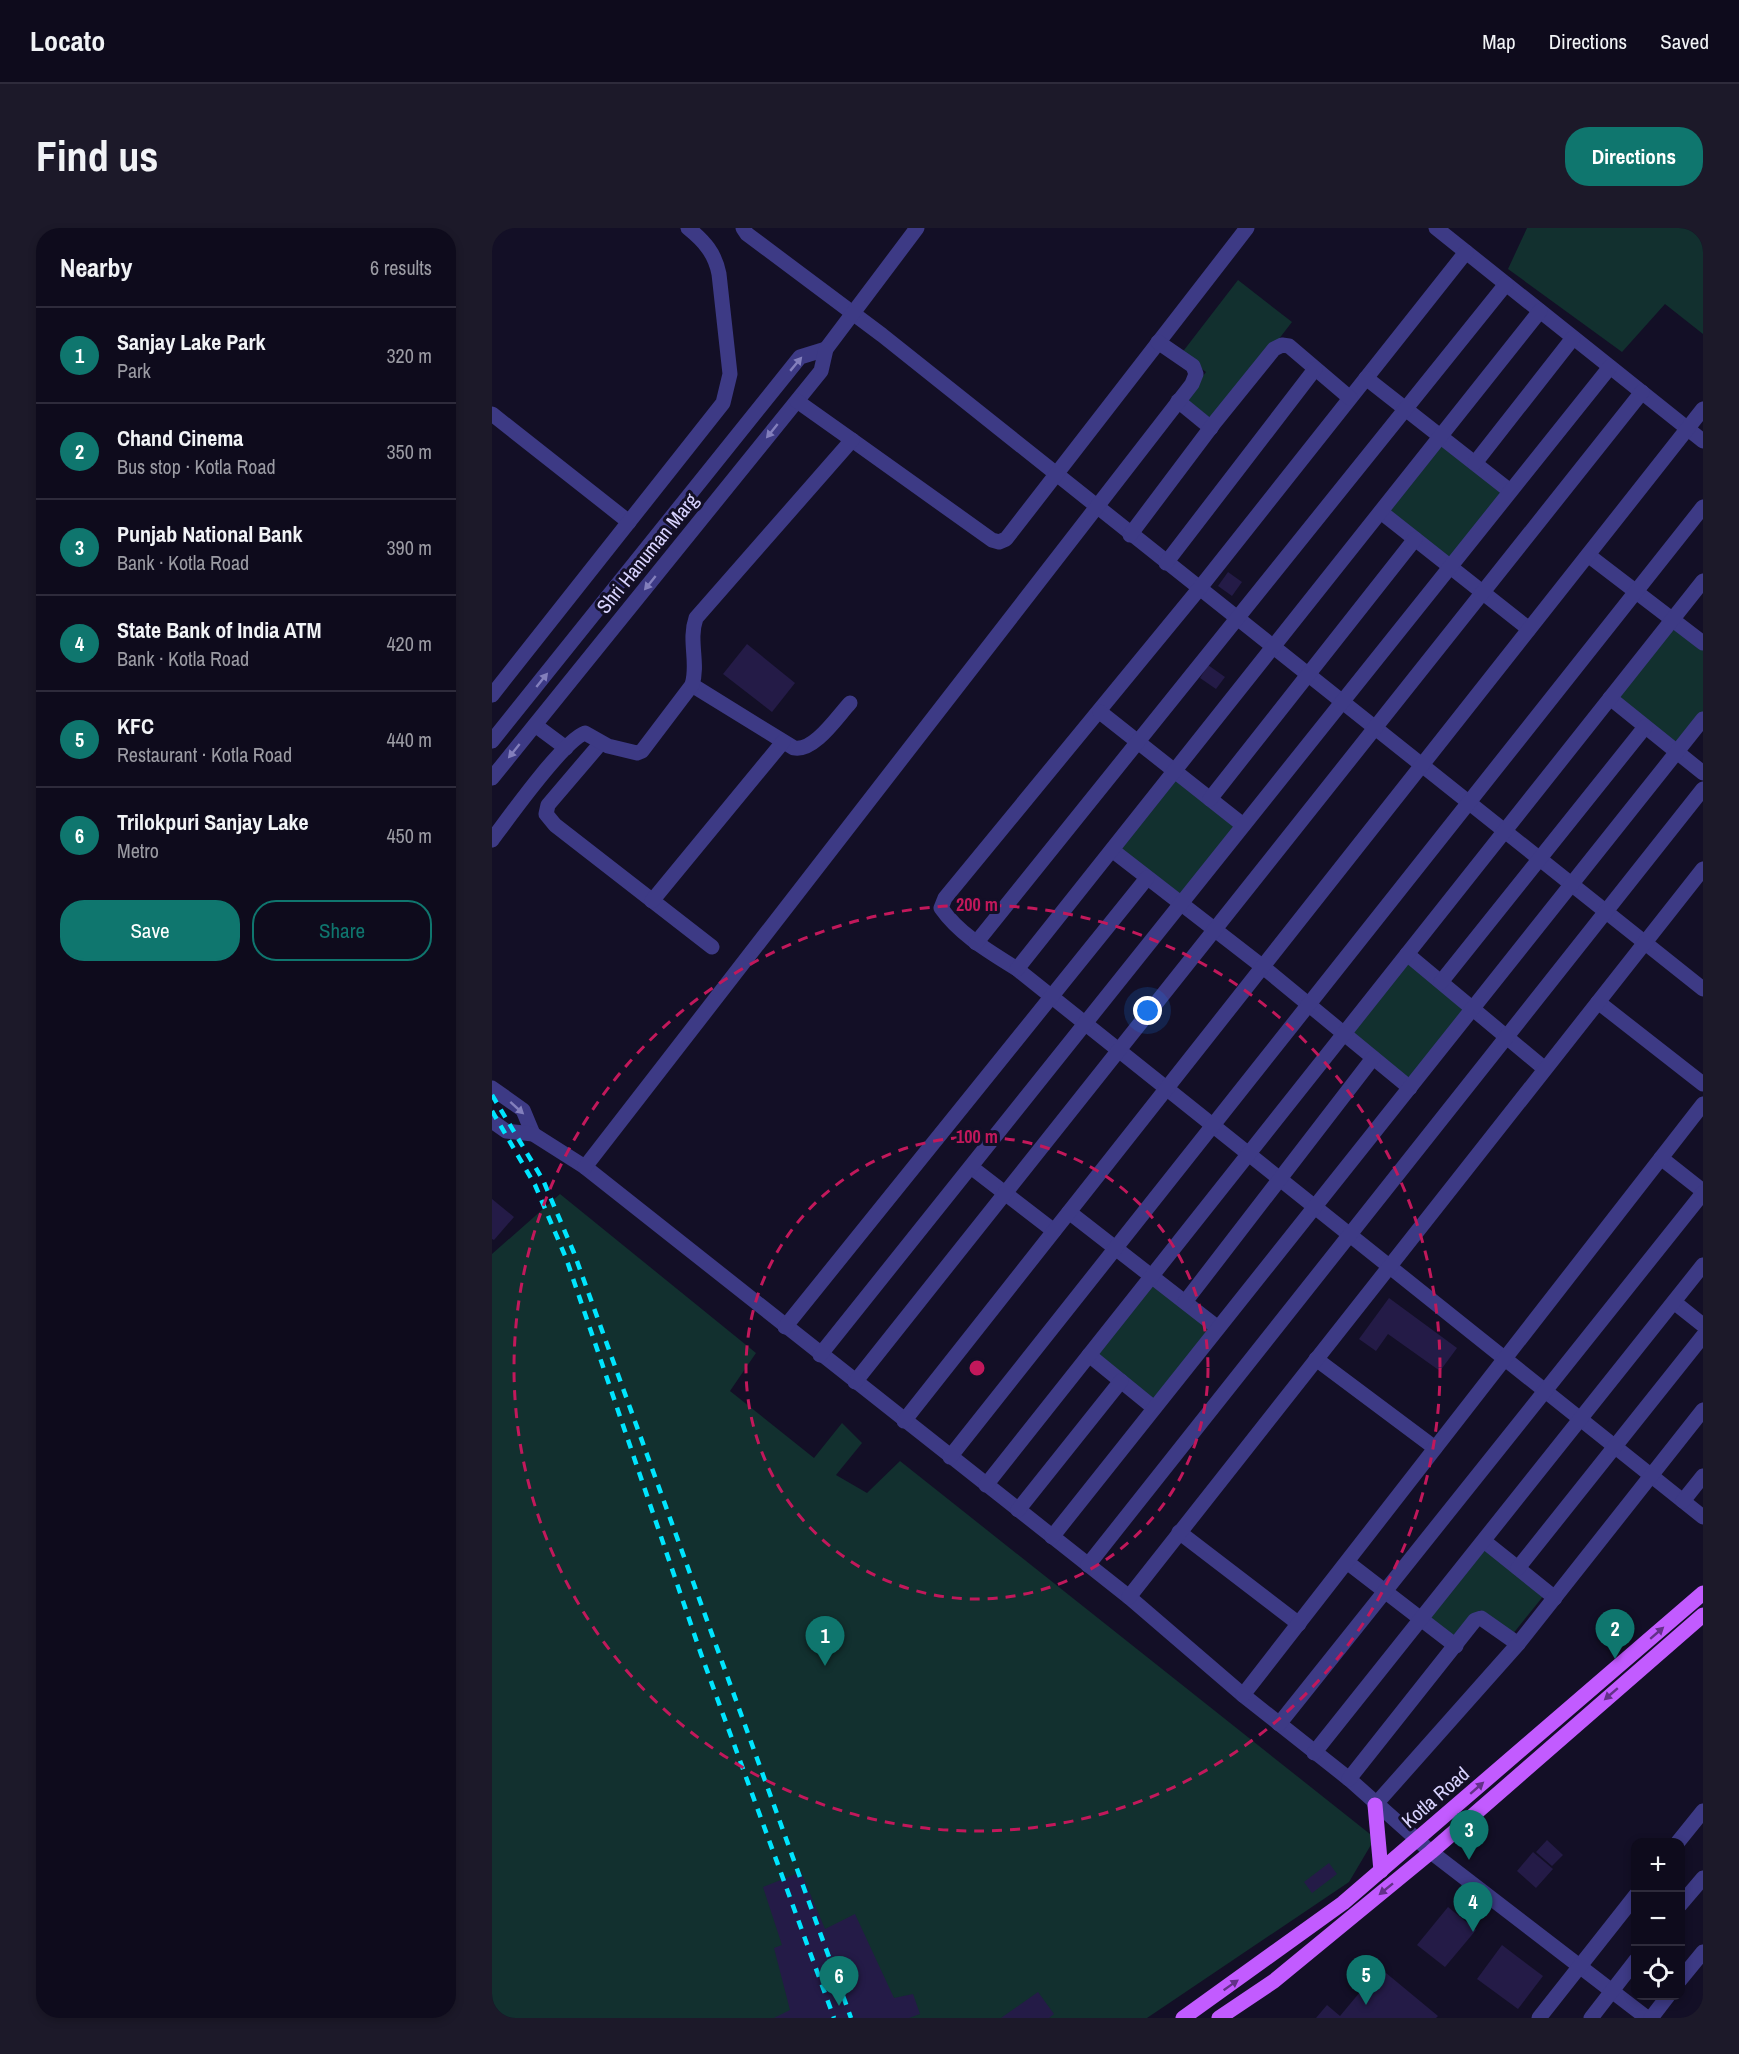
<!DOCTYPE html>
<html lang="en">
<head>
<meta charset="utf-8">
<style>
	:root { --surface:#0e0b1c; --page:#1c1929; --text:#f1f3f6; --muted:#9b9ba3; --line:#2e2b3b; --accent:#0f766e }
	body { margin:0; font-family:"Archivo Narrow",sans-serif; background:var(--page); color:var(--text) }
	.controls { position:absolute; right:18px; bottom:18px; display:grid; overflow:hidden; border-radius:12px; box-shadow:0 3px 9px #0003 }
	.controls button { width:54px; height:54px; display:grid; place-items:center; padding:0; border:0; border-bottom:2px solid var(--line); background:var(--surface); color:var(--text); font:30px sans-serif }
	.you { position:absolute; left:656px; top:783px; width:21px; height:21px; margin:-15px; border:4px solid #fff; border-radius:50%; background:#1a73e8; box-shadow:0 0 0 9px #1a73e833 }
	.badge { display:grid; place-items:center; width:39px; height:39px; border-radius:50%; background:var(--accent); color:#fff; font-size:20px; font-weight:700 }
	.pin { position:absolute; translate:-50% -50px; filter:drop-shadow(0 2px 3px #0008) }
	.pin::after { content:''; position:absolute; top:32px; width:21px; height:18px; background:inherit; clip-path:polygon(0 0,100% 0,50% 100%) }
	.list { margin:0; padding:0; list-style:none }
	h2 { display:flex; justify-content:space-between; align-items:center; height:78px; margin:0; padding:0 24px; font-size:26px }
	h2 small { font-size:20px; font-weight:400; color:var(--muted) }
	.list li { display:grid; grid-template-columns:39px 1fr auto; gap:18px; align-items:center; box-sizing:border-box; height:96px; padding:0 24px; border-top:2px solid var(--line) }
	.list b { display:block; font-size:22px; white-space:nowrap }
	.list p { margin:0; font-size:20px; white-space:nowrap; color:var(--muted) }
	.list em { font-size:20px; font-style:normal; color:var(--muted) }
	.actions { display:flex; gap:12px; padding:18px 24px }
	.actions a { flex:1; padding:14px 0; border:2px solid var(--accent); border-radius:24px; text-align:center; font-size:21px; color:var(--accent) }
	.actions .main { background:var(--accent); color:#fff }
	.icon { flex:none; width:33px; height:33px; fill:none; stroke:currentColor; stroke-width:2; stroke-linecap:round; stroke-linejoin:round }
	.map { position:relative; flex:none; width:1211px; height:1790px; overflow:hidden; border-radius:24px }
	header { display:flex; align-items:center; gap:36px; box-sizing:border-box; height:84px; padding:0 30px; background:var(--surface); border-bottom:2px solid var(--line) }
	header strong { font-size:28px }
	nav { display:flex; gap:33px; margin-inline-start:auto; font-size:21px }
	.intro { display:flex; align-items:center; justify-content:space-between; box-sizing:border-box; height:144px; padding:0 36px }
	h1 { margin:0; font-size:42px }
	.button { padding:15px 27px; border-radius:24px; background:var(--accent); color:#fff; font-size:21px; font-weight:700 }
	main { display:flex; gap:36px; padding:0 36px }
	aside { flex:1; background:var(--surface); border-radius:24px; box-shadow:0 3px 9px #0003 }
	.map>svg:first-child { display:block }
	.green { fill:#12302f }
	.building { fill:#241b47 }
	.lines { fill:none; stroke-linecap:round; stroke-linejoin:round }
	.minor { stroke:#3d3a85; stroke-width:15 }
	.major { stroke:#c25bff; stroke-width:15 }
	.rail { stroke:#00e5ff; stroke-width:4.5; stroke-dasharray:9 8; stroke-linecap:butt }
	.oneway { fill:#837fbc }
	.oneway2 { fill:#623188 }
	.ring { fill:none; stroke:#c2185b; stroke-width:3; stroke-dasharray:10 8 }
	.labels { text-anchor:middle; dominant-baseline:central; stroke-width:6; stroke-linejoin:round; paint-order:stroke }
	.street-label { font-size:20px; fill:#d9d4ff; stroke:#130f26 }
	.centre { fill:#c2185b; stroke:#130f26; stroke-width:3 }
	.ring-label { font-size:18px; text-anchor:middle; font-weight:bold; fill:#c2185b; stroke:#130f26; stroke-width:6; stroke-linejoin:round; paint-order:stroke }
</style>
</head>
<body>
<header>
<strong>Locato</strong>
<nav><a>Map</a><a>Directions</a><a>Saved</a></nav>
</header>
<div class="intro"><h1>Find us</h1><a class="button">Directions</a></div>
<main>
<aside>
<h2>Nearby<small>6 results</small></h2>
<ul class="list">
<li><span class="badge">1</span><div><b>Sanjay Lake Park</b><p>Park</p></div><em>320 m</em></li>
<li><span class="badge">2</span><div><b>Chand Cinema</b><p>Bus stop · Kotla Road</p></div><em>350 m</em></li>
<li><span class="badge">3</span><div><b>Punjab National Bank</b><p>Bank · Kotla Road</p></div><em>390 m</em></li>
<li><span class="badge">4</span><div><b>State Bank of India ATM</b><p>Bank · Kotla Road</p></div><em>420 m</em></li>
<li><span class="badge">5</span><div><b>KFC</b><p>Restaurant · Kotla Road</p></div><em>440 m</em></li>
<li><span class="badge">6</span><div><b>Trilokpuri Sanjay Lake</b><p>Metro</p></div><em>450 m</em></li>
</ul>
<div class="actions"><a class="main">Save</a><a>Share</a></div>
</aside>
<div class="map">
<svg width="1211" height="1790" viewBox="0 0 1211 1790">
	<rect width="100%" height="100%" fill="#130f26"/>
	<g class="green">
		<path d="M 1035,0 L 1211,0 L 1211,106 L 1173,76 L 1130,124 L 1016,41 Z"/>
		<path d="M 746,52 L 800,94 L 723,194 L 693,171 L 714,144 L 689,126 Z"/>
		<path d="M 950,214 L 1013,264 L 958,333 L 895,284 Z"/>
		<path d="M 1179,397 L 1211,422 L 1211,487 L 1186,519 L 1123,468 Z"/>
		<path d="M 681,549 L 746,598 L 688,670 L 625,620 Z"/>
		<path d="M 914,732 L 974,780 L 917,851 L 857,803 Z"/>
		<path d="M 68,966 L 264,1125 L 238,1163 L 322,1230 L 350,1195 L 370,1215 L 344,1247 L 375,1265 L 408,1233 L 883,1610 L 857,1654 L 655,1790 L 0,1790 L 0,1026 Z"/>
		<path d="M 657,1054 L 721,1103 L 663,1175 L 600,1125 Z"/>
		<path d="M 992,1319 L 1053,1366 L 1020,1407 L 988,1382 L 964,1413 L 936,1390 Z"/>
	</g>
	<g class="building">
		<path d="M 736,344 L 750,354 L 740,368 L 726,358 Z"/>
		<path d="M 255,416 L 303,455 L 280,484 L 231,446 Z"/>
		<path d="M 716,437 L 733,449 L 724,461 L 708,450 Z"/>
		<path d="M 0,971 L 22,989 L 2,1012 L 0,1011 Z"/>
		<path d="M 897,1070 L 965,1120 L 948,1143 L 896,1106 L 884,1123 L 867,1111 Z"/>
		<path d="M 1055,1612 L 1071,1627 L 1060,1638 L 1044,1624 Z"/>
		<path d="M 1041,1624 L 1061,1641 L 1044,1660 L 1025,1643 Z"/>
		<path d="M 837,1635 L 845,1646 L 820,1665 L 812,1654 Z"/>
		<path d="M 309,1644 L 333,1701 L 363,1686 L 402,1770 L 421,1766 L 428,1786 L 417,1790 L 282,1790 L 298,1782 L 282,1720 L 290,1717 L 271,1659 Z"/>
		<path d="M 956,1679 L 984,1702 L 953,1739 L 925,1717 Z"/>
		<path d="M 1010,1717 L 1051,1748 L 1026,1781 L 985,1751 Z"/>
		<path d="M 888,1740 L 946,1788 L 944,1790 L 824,1790 L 835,1777 L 848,1788 Z"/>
		<path d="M 546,1764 L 562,1786 L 557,1790 L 509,1790 Z"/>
	</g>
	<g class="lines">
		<g class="minor">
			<path d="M 251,0 L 255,6 L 390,107 L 1211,761"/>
			<path d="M 944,0 L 1211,213"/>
			<path d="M 974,24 L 707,361 L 453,670 L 449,680 C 468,707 498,724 525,741 L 1211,1289"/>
			<path d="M 874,150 L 1018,263"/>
			<path d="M 686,173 L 719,200"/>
			<path d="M 0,186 L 137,294"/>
			<path d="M 360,212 L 500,312 L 507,314 L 514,311 L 755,0"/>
			<path d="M 983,235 L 1081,110"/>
			<path d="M 889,284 L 1037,401"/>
			<path d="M 638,307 L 723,194 L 782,121 L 790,117 L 797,118 L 858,170"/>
			<path d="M 1096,327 L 1211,415"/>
			<path d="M 674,335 L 823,141"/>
			<path d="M 200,457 L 302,520 C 322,524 345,489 358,475"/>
			<path d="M 0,467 L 231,175 L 238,146 L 227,46 C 223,25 212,13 196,0"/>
			<path d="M 1118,470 L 1211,545"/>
			<path d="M 608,484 L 751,597"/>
			<path d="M 43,497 L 74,520"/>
			<path d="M 0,513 L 308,129 L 334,121"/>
			<path d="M 108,516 L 56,577 L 54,586 L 63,597 L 220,719"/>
			<path d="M 0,550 L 329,143 L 334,121 L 425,0"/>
			<path d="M 718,571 L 923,311"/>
			<path d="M 0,612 C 17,589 71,513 93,505 L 116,518 L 145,525 L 150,523 L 200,457 C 207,435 196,413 204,390 L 360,212 L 305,173"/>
			<path d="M 620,622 L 771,739 L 918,860"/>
			<path d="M 160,673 L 291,514"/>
			<path d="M 484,715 L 1014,56"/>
			<path d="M 915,726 L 1053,841"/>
			<path d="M 525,741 L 1048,83"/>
			<path d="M 949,754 L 1153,499"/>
			<path d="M 1106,774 L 1211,856"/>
			<path d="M 0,860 L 31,882 L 41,906"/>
			<path d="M 0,893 L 14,903 L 41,906 L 93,939 L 637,1369 L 751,1467 L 857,1551 L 939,1624 L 1155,1790"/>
			<path d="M 1169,930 L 1211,963"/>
			<path d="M 93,939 L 700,156 L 704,146 L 701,138 L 666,114"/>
			<path d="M 479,939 L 562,1003"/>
			<path d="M 577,984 L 726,1100"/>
			<path d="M 693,1074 L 881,830"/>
			<path d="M 1182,1074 L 1211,1097"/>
			<path d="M 293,1099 L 655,650"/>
			<path d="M 328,1127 L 1118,139"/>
			<path d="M 597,1127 L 662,1180"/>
			<path d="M 824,1131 L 943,1220"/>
			<path d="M 363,1154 L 1150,164"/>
			<path d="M 412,1193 L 1211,181"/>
			<path d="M 458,1229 L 1211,279"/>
			<path d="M 494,1257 L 1211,353"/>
			<path d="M 1191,1273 L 1211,1248"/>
			<path d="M 526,1282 L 629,1153"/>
			<path d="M 687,1304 L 807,1396"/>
			<path d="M 560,1309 L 1211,491"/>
			<path d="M 992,1313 L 1063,1370"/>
			<path d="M 855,1334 L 964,1418"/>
			<path d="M 596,1337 L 1211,561"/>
			<path d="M 1026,1340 L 1211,1108"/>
			<path d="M 637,1369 L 1211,641"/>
			<path d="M 751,1467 L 1211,876"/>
			<path d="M 787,1496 L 1211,965"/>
			<path d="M 822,1525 L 1211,1037"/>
			<path d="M 857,1551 L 983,1392 L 989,1390 L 1026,1416"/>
			<path d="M 883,1577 L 1026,1416 L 1211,1182"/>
			<path d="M 1186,1614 L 1211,1583"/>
			<path d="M 1188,1677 L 1211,1650"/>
			<path d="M 1188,1752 L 1211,1724"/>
			<path d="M 1047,1790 L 1144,1667"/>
			<path d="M 1099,1790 L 1144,1732"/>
			<path d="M 1159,1790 L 1176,1768"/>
		</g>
		<g class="major">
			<path d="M 883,1577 L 889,1643"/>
			<path d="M 691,1790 L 851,1675 L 1211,1365"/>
			<path d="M 727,1790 L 782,1753 L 939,1624 L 1211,1387"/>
		</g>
		<g class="rail">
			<path d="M 0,867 L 51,952 L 82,1025 L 359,1790"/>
			<path d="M 0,883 L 43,957 L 74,1030 L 209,1426 L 342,1790"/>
		</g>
	</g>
	<defs><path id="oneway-solid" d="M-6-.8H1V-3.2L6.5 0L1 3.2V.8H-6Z" transform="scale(1.5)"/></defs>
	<g class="oneway">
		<use href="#oneway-solid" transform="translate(304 136) rotate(-50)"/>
		<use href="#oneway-solid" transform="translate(280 203) rotate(129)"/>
		<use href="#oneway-solid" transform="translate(158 355) rotate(129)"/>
		<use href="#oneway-solid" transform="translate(50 452) rotate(-51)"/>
		<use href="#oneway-solid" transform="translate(22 523) rotate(129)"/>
		<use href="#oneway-solid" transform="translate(25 880) rotate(42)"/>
	</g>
	<g class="oneway2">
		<use href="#oneway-solid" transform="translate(1165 1405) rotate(-41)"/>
		<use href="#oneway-solid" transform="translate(1119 1466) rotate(139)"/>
		<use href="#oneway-solid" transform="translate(985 1560) rotate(-41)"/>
		<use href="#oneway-solid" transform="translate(894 1661) rotate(141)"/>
		<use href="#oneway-solid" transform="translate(739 1757) rotate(-35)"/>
	</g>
	<g class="ring">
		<circle cx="485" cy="1140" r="231"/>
		<circle cx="485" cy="1140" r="463"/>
	</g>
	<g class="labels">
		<g class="street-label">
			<text transform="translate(155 325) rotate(-51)">Shri Hanuman Marg</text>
			<text transform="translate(943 1569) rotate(-41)">Kotla Road</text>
		</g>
	</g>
	<circle cx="485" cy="1140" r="9" class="centre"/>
	<g class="ring-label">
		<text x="485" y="683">200 m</text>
		<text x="485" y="915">100 m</text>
	</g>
</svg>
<div class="controls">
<button>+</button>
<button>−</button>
<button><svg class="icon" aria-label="locate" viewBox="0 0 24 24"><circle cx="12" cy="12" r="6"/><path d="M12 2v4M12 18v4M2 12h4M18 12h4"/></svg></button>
</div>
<div class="you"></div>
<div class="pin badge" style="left:333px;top:1438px">1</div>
<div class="pin badge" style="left:1123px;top:1431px">2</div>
<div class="pin badge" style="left:977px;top:1632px">3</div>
<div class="pin badge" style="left:981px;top:1704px">4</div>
<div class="pin badge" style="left:874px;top:1777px">5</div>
<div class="pin badge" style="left:347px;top:1778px">6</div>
</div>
</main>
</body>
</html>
